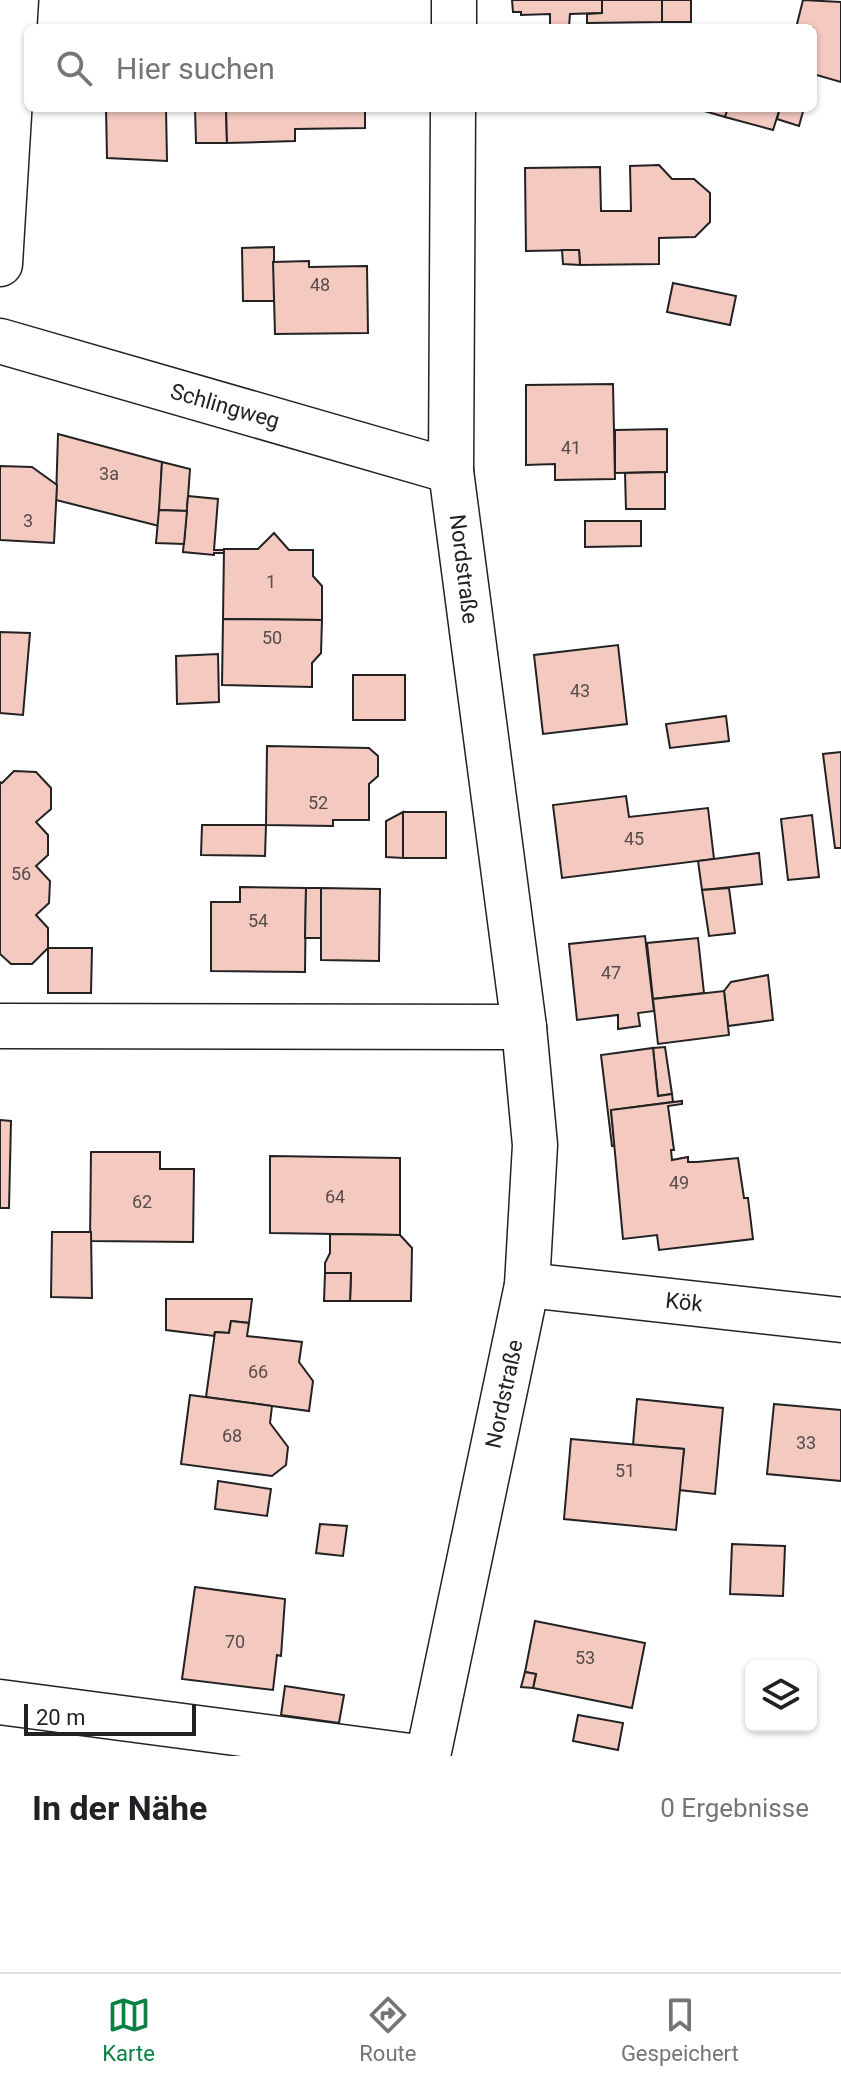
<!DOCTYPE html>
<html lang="de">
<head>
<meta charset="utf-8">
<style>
	:root { --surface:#fff; --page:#f2f2f2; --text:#202124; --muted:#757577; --line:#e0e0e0; --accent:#0b8043 }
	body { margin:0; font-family:Roboto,sans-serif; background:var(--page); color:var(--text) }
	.controls { position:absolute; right:24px; bottom:24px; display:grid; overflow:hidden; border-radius:12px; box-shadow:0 2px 6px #0004 }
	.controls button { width:72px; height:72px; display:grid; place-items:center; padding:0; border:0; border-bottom:2px solid var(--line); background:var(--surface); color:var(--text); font:40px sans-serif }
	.scale { position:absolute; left:24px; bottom:20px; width:172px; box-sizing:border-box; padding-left:8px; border:4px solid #222; border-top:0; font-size:22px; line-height:28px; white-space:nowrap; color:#222; -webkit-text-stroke:6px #fff; paint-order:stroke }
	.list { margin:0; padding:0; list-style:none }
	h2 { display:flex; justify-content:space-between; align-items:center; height:104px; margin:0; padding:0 32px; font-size:34px }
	h2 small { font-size:26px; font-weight:400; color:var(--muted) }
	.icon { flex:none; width:44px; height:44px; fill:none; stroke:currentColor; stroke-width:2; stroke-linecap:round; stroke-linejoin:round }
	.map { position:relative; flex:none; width:841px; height:1756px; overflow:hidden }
	.search { position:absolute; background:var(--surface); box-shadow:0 2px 6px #0004; left:24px; right:24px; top:24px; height:88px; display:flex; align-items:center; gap:20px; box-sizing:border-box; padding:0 28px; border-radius:12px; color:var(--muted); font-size:30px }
	.sheet { height:216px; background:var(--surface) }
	nav { display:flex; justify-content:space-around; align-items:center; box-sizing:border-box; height:112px; border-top:2px solid var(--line); background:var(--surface); font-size:22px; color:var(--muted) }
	nav a { display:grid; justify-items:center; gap:4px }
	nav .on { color:var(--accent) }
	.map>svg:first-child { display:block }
	.building { fill:#f3c9c0; stroke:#222; stroke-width:2 }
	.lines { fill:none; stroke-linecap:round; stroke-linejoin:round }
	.street-casing { stroke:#222; stroke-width:47 }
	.street { stroke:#fff; stroke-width:44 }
	.labels { text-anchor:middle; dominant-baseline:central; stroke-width:6; stroke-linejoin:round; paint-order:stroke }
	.number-label { font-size:18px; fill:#564c4a }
	.street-label { font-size:22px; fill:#222; stroke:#fff }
</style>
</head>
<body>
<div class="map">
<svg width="841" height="1756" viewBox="0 0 841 1756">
	<rect width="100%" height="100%" fill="#fff"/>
	<g class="building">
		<path d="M 512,0 L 602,0 L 602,13 L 570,14 L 569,27 L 550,27 L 550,14 L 521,15 L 521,12 L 513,12 Z"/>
		<path d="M 602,0 L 662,0 L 662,22 L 587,23 L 587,14 L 602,13 Z"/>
		<rect x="662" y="0" width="29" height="22"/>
		<path d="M 803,0 L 841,2 L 841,82 L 813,74 L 813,28 L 796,28 Z"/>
		<path d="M 106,108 L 166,108 L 167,161 L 107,158 Z"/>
		<path d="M 195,108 L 226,108 L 227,143 L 196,143 Z"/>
		<path d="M 226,108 L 365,108 L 365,128 L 295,129 L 295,141 L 227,143 Z"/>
		<path d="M 694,108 L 728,108 L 725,117 Z"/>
		<path d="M 728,108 L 780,108 L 773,130 L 725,117 Z"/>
		<path d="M 780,108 L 804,108 L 799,126 L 777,119 Z"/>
		<path d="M 659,165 L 672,179 L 694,179 L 710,193 L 710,222 L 695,237 L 659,238 L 659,264 L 580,265 L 579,250 L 526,251 L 525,168 L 600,167 L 601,211 L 631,211 L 630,166 Z"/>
		<path d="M 274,247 L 274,301 L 243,301 L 242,248 Z"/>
		<path d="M 562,250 L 579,250 L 580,265 L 563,264 Z"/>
		<path d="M 309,261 L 309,267 L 367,266 L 368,333 L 275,334 L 273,262 Z"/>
		<path d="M 673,283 L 736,296 L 730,325 L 667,312 Z"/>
		<path d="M 613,384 L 615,479 L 555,480 L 555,464 L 526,465 L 526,385 Z"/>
		<path d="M 667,429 L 667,472 L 615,473 L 615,430 Z"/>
		<path d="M 58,434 L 162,462 L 159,526 L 56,500 Z"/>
		<path d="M 162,462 L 190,469 L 187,511 L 159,510 Z"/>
		<path d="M 0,466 L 32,467 L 57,485 L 54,543 L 0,540 Z"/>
		<path d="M 665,472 L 665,509 L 626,509 L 625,473 Z"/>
		<path d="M 188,496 L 218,499 L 214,550 L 224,550 L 224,553 L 214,553 L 214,555 L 183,552 Z"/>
		<path d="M 159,510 L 187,511 L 184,544 L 156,543 Z"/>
		<path d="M 585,521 L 641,521 L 641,546 L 585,547 Z"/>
		<path d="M 274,533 L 289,550 L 313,550 L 313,576 L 322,586 L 322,620 L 223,619 L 224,549 L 258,549 Z"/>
		<path d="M 223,619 L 322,620 L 321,653 L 312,663 L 312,687 L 222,685 Z"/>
		<path d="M 0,632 L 30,633 L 23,715 L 0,713 Z"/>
		<path d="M 618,645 L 627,724 L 543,734 L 534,655 Z"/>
		<path d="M 218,654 L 219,702 L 177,704 L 176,656 Z"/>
		<rect x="353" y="675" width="52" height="45"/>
		<path d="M 726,716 L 729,741 L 670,748 L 666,724 Z"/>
		<path d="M 267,746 L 369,748 L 378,756 L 378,776 L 369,784 L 369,820 L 333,820 L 333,826 L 266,825 Z"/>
		<path d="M 841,752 L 841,848 L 835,848 L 823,754 Z"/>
		<path d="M 14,771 L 36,772 L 51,788 L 51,809 L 36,822 L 48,835 L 48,855 L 36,866 L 50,881 L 49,903 L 36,915 L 48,928 L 48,948 L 32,964 L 11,964 L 0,954 L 0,782 L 2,783 Z"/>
		<path d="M 626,796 L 629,817 L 708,808 L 714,859 L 562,878 L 553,805 Z"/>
		<path d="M 403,812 L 403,858 L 386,857 L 386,821 Z"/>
		<rect x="403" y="812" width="43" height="46"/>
		<path d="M 812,815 L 819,877 L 788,880 L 781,819 Z"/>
		<path d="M 202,825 L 266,825 L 265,856 L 201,855 Z"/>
		<path d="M 759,853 L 762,884 L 702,890 L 698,861 Z"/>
		<path d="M 240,887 L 306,888 L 305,972 L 211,971 L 211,902 L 240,902 Z"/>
		<path d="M 306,888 L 321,888 L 321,938 L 305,938 Z"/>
		<path d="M 321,888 L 380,889 L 379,961 L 321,960 Z"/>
		<path d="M 729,888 L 735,933 L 709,936 L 702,890 Z"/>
		<path d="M 645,936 L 654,1011 L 638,1013 L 640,1026 L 618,1029 L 618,1015 L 577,1020 L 569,944 Z"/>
		<path d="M 698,938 L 704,993 L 653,999 L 647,943 Z"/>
		<path d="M 48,948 L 92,948 L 91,993 L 48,993 Z"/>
		<path d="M 768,975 L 773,1020 L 728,1026 L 724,991 L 731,982 Z"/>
		<path d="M 724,991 L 729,1035 L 658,1044 L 653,999 Z"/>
		<path d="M 665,1047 L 672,1094 L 658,1096 L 653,1048 Z"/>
		<path d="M 653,1048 L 658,1096 L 672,1094 L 673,1102 L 611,1110 L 615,1146 L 612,1146 L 601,1055 Z"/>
		<path d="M 682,1101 L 682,1104 L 668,1106 L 674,1150 L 671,1150 L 672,1160 L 688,1157 L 688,1162 L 697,1162 L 738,1158 L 744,1198 L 748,1198 L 753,1239 L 659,1250 L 657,1235 L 623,1239 L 611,1110 Z"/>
		<path d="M 0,1120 L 11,1121 L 9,1208 L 0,1208 Z"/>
		<path d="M 91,1152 L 160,1152 L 160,1169 L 194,1169 L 193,1242 L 90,1241 Z"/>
		<path d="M 270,1156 L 400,1158 L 400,1235 L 270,1233 Z"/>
		<path d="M 52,1232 L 91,1232 L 92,1298 L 51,1297 Z"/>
		<path d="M 330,1234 L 400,1235 L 412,1248 L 411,1301 L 350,1301 L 351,1273 L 325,1273 L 325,1263 L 330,1253 Z"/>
		<path d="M 325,1273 L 351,1273 L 350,1301 L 324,1301 Z"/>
		<path d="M 166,1299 L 252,1299 L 249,1323 L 231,1321 L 229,1333 L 215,1332 L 214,1336 L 166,1330 Z"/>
		<path d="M 231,1321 L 249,1323 L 247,1336 L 302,1342 L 299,1362 L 313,1381 L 309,1411 L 206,1397 L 215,1332 L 229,1333 Z"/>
		<path d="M 190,1395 L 272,1406 L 270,1423 L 288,1447 L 286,1465 L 272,1476 L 181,1464 Z"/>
		<path d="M 637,1399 L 723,1408 L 715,1494 L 679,1490 L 684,1449 L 633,1445 Z"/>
		<path d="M 774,1404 L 841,1410 L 841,1481 L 767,1474 Z"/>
		<path d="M 571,1439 L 684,1449 L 676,1530 L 564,1519 Z"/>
		<path d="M 218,1481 L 271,1489 L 267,1516 L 215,1509 Z"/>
		<path d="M 320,1524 L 347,1526 L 343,1556 L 316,1553 Z"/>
		<path d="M 732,1544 L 785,1546 L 783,1596 L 730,1594 Z"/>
		<path d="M 195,1587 L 285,1599 L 281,1656 L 277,1655 L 273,1690 L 182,1679 Z"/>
		<path d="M 535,1621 L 645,1643 L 632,1708 L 533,1688 L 536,1674 L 525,1672 Z"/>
		<path d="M 525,1672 L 536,1674 L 533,1688 L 521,1687 Z"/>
		<path d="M 285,1686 L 344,1695 L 339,1723 L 281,1715 Z"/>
		<path d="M 578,1715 L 623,1723 L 618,1750 L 573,1741 Z"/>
	</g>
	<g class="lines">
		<g class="street-casing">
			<g id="street">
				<path d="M 454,28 L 454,0"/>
				<path d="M 0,264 L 16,0"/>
				<path d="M 0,341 L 451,471"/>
				<path d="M 0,1026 L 524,1027"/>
				<path d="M 527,1285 L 841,1320"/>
				<path d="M 0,1702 L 410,1756"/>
				<path d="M 428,1756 L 527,1285 L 535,1145 L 524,1027 L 451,471 L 453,108"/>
			</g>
		</g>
		<use href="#street" class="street"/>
	</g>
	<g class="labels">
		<g class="number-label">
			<text x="320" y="284">48</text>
			<text x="571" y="447">41</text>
			<text x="109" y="473">3a</text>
			<text x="28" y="520">3</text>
			<text x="271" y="581">1</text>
			<text x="272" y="637">50</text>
			<text x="580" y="690">43</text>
			<text x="318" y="802">52</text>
			<text x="634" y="838">45</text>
			<text x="21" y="873">56</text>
			<text x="258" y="920">54</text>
			<text x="611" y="972">47</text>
			<text x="679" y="1182">49</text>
			<text x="335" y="1196">64</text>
			<text x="142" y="1201">62</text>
			<text x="258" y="1371">66</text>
			<text x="232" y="1435">68</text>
			<text x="806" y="1442">33</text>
			<text x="625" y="1470">51</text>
			<text x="235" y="1641">70</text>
			<text x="585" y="1657">53</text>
		</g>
		<g class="street-label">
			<text transform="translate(225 406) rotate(16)">Schlingweg</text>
			<text transform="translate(464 569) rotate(83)">Nordstraße</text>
			<text transform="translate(684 1302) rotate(6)">Kök</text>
			<text transform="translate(504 1394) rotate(-78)">Nordstraße</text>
		</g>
	</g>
</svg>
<div class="controls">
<button><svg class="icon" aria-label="layers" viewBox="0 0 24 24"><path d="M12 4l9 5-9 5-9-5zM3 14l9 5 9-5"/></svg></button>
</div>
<div class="scale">20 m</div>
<div class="search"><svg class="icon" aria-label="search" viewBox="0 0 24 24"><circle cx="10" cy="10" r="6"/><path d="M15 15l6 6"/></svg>Hier suchen</div>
</div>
<section class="sheet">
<h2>In der Nähe<small>0 Ergebnisse</small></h2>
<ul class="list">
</ul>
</section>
<nav>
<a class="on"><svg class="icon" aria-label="map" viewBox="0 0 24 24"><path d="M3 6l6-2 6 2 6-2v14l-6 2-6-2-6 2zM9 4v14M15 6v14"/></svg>Karte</a>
<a><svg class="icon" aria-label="directions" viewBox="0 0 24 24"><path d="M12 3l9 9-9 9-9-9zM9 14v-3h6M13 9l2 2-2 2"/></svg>Route</a>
<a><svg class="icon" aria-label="saved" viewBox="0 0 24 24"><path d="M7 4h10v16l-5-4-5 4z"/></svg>Gespeichert</a>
</nav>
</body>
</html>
